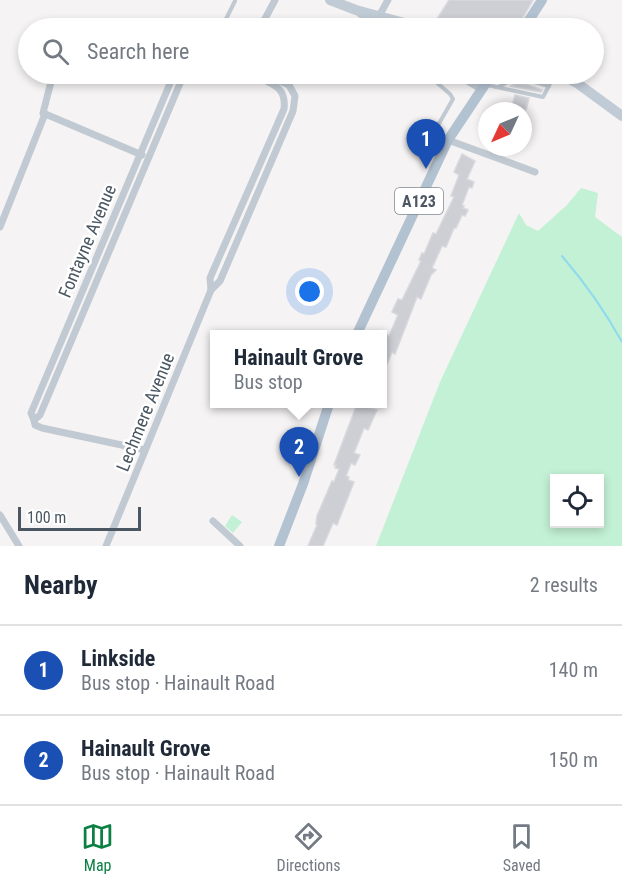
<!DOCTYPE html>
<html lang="en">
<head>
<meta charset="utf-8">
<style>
	:root { --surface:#fff; --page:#f2f2f3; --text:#1f2937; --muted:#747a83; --line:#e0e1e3; --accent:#0b8043 }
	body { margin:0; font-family:"Roboto Condensed",sans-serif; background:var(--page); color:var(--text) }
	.controls { position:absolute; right:18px; bottom:18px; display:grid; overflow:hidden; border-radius:0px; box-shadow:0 3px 9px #0003 }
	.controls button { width:54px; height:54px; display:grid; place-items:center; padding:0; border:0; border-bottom:2px solid var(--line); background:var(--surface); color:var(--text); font:30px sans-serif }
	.compass { position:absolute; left:478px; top:102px; width:54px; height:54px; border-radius:50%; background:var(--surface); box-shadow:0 3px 9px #0003; rotate:226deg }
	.scale { position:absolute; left:18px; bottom:15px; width:123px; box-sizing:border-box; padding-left:6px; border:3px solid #4a5661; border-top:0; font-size:16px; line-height:21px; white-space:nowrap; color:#4a5661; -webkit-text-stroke:4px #fff; paint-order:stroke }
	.you { position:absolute; left:310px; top:292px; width:21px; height:21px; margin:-15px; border:4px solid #fff; border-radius:50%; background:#1a73e8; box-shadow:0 0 0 9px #1a73e833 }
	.badge { display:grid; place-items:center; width:39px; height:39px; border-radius:50%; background:var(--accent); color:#fff; font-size:20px; font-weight:700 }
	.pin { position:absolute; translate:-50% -50px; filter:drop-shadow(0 2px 3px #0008) }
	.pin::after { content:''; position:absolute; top:32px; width:21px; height:18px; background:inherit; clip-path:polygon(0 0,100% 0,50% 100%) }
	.popup { position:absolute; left:210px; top:330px; width:177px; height:78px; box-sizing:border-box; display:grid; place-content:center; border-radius:0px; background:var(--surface); filter:drop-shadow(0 2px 4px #0005); font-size:20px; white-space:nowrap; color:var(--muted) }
	.popup b { font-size:22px; color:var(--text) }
	.popup::after { content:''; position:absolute; left:50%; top:100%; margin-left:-12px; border:12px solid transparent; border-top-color:var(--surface) }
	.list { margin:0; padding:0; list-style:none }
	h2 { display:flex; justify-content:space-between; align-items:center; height:78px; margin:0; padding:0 24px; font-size:26px }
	h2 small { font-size:20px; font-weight:400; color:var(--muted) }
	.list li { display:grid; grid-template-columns:39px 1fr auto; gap:18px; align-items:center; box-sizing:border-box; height:90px; padding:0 24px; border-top:2px solid var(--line) }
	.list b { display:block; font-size:22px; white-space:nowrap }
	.list p { margin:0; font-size:20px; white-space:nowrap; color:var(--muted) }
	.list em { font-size:20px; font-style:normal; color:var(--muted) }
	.icon { flex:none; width:33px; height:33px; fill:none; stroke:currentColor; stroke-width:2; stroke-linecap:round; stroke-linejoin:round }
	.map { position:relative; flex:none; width:622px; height:546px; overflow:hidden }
	.search { position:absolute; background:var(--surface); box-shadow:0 3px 9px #0003; left:18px; right:18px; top:18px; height:66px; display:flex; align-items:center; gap:15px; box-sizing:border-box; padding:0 21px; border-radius:33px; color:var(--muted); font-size:22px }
	.sheet { height:258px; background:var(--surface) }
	nav { display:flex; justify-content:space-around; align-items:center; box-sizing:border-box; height:84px; border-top:2px solid var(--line); background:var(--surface); font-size:16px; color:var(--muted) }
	nav a { display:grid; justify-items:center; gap:3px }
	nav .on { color:var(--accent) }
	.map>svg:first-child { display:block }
	.green { fill:#c3f1d5; fill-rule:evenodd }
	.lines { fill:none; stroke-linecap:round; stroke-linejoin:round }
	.stream { stroke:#90daee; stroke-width:2 }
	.building { fill:#cdcfd5; stroke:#d7d9de; stroke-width:1.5 }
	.lane { stroke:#c1cad2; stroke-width:4 }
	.street { stroke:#c1cad2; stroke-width:7 }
	.secondary { stroke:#c1cbd6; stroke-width:10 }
	.primary { stroke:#b3c2d1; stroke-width:10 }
	.labels { text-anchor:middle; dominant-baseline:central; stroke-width:5; stroke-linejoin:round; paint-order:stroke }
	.shield { fill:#fff; stroke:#808990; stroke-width:1.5 }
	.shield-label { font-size:16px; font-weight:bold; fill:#4a5661 }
	.street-label { font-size:18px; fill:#4a5661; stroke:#fff }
</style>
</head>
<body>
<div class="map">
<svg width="622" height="546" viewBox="0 0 622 546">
	<rect width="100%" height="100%" fill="#f5f3f3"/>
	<g class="green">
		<path d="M 581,188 L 598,193 L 595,217 L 622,237 L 622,546 L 376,546 L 440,382 L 519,213 L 526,225 L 538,231 L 567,205 ZM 554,478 L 600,478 L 600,524 L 554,524 Z"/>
		<path d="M 232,515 L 242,522 L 233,533 L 225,526 Z"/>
	</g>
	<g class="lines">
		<path class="stream" d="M 562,256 C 585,283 605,311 622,342"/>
	</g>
	<g class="building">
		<path d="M 449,0 L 533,0 L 517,28 L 453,28 L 435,22 Z"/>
		<path d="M 517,84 L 528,85 L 542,90 L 541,92 L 510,86 Z"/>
		<path d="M 515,95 L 529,98 L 526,110 L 512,107 Z"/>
		<path d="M 462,154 L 475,161 L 467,179 L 474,182 L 472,188 L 469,187 L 462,205 L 464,206 L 463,208 L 468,210 L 465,216 L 462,215 L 456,228 L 454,228 L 446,247 L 442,246 L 432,268 L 436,270 L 431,275 L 421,299 L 417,297 L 395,354 L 392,352 L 383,374 L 383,341 L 386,334 L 389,336 L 398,315 L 392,312 L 398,299 L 402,300 L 421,261 L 419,260 L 422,253 L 424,254 L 433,233 L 436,234 L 454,197 L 451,196 L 459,175 L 454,172 Z"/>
		<path d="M 357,404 L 377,410 L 368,430 L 364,428 L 354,453 L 360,455 L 355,465 L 351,463 L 346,476 L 349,477 L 348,480 L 354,482 L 337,525 L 333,523 L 323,546 L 308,546 L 317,525 L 316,524 L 317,516 L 332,481 L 334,482 L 339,469 L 335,468 L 336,465 L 334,465 Z"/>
	</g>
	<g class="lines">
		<g class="lane">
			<path d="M 234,28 L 227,24 L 226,19 L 235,1"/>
			<path d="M 436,74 L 435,81 L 450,94 L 453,99 L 437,127"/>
			<path d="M 487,85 L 543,97 L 555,74"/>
			<path d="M 499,87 C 516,74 529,81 549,86"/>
		</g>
		<g class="street">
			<path d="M 359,13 L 378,28"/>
			<path d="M 379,16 L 388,0"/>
			<path d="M 65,28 L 66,25"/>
			<path d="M 260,28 L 275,0"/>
			<path d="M 53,74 L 43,113 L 142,155"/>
			<path d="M 455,74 L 481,89"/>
			<path d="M 448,140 L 535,172"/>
			<path d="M 0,227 L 45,114"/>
			<path d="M 211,290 L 210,278 L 284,109 C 287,85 269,83 251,74"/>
			<path d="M 34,420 L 31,413 L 174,74"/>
			<path d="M 145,450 L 42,428 L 35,425 L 34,420 L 40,415 L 184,74"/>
			<path d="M 0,515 L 19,546"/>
			<path d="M 213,521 L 240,546"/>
			<path d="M 106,546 L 211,290 L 220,281 L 293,111 L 295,96 L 289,85 L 265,74"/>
		</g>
		<g class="secondary">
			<path d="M 330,0 L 356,10 L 423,28"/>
			<path d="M 560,74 L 577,83 L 622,116"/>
		</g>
		<g class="primary">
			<path d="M 524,28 L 542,0"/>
			<path d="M 357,334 L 448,140 L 492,74"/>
			<path d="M 279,546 L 303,484 L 329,404"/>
		</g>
	</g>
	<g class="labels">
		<rect class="shield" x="395" y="188" width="48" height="26" rx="4.5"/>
		<g class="shield-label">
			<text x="419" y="201">A123</text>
		</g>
		<g class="street-label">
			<text transform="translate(87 241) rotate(-67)">Fontayne Avenue</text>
			<text transform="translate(145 412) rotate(-68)">Lechmere Avenue</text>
		</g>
	</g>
</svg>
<div class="controls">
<button><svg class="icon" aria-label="locate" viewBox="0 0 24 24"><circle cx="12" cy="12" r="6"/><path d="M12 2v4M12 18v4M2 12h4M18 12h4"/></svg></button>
</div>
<svg class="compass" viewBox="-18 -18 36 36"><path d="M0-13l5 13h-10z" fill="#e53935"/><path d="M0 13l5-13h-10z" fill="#747a83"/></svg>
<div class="scale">100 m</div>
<div class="you"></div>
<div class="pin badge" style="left:426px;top:169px;background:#1a4fb4">1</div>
<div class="pin badge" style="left:299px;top:477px;background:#1a4fb4">2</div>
<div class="popup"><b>Hainault Grove</b>Bus stop</div>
<div class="search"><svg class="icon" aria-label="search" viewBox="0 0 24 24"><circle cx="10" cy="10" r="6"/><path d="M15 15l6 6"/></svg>Search here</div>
</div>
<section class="sheet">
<h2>Nearby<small>2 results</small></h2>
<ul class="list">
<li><span class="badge" style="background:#1a4fb4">1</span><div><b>Linkside</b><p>Bus stop · Hainault Road</p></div><em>140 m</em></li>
<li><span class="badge" style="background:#1a4fb4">2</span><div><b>Hainault Grove</b><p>Bus stop · Hainault Road</p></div><em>150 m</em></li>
</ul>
</section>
<nav>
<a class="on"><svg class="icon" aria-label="map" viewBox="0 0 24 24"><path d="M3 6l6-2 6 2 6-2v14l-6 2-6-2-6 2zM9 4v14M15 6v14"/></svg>Map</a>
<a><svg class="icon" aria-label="directions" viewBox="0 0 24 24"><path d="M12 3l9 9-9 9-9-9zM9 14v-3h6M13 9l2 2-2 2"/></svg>Directions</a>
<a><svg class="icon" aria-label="saved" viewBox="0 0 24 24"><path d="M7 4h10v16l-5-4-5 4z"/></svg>Saved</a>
</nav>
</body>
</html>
